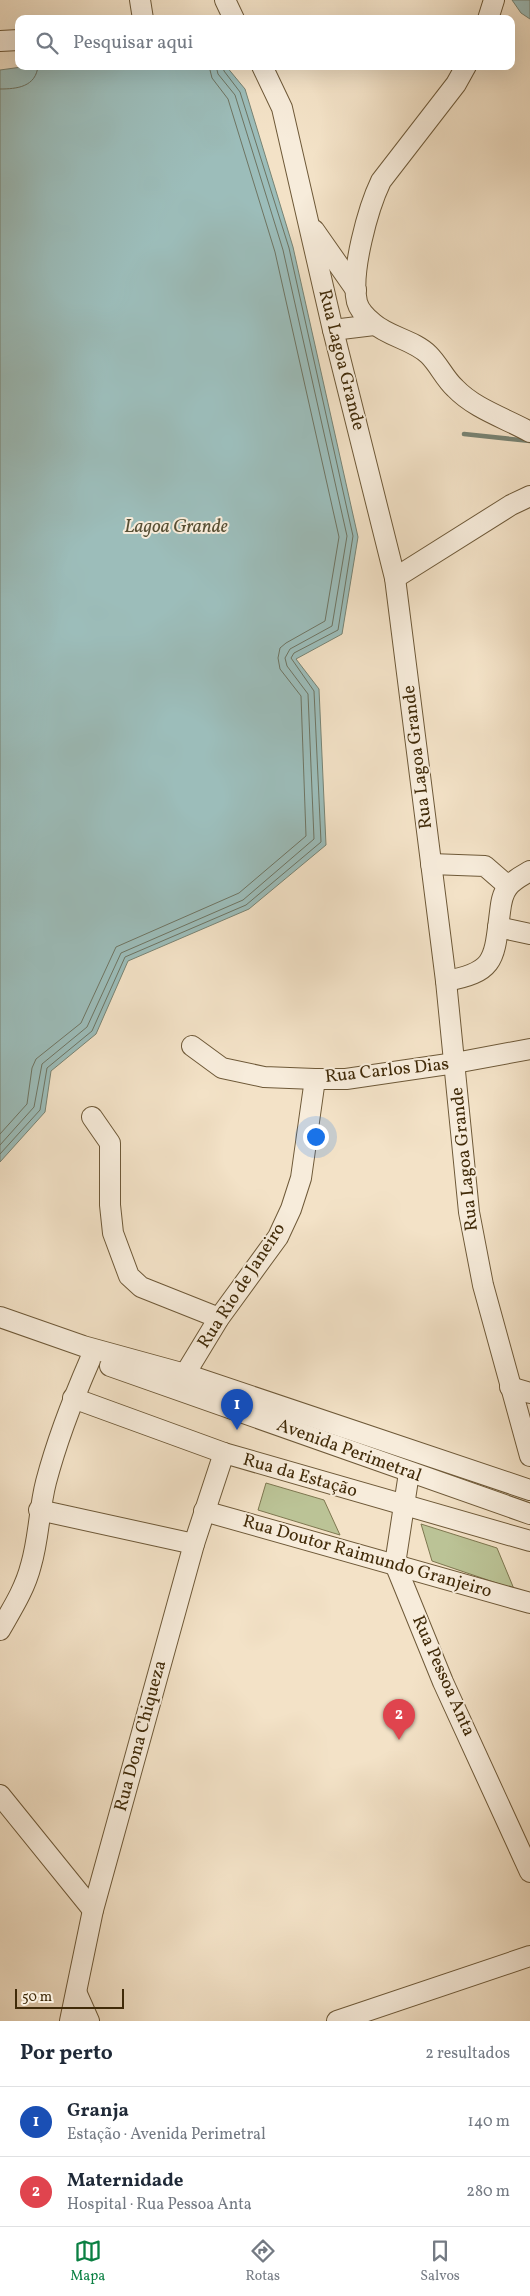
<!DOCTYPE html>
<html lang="pt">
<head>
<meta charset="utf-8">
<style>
	:root { --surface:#fff; --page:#f2f2f3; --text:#1f2937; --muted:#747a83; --line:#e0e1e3; --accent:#0b8043 }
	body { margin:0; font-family:Vollkorn,serif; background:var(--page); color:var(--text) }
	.scale { position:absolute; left:15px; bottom:12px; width:109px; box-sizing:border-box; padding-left:5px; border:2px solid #412b09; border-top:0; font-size:14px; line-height:18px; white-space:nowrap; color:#412b09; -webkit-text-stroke:4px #f7ecdb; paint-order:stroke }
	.you { position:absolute; left:315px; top:1136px; width:18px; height:18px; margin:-12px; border:4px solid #fff; border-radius:50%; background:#1a73e8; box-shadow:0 0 0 8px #1a73e833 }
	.badge { display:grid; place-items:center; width:32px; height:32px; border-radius:50%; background:var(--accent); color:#fff; font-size:16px; font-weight:700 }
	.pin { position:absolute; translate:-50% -41px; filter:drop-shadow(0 1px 2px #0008) }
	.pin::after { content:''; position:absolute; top:26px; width:18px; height:15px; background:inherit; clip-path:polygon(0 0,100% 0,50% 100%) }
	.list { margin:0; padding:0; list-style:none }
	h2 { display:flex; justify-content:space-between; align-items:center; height:65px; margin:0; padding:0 20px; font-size:21px }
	h2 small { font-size:16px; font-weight:400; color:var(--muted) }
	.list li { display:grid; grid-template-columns:32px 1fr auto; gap:15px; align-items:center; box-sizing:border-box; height:70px; padding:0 20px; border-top:1px solid var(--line) }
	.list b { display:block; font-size:19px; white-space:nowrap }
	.list p { margin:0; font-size:16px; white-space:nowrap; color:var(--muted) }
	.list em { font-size:16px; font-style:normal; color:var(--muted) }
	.icon { flex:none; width:28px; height:28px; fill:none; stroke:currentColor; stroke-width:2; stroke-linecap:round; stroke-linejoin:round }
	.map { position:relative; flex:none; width:530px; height:2021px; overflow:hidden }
	.search { position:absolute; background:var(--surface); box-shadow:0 5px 20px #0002; left:15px; right:15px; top:15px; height:55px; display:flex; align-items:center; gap:12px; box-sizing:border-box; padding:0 18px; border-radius:10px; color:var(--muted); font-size:19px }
	.sheet { height:205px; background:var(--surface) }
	nav { display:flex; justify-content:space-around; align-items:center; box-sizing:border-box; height:70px; border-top:1px solid var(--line); background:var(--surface); font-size:14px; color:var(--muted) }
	nav a { display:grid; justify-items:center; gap:2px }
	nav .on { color:var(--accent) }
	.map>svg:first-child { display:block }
	.green { fill:#bbc396; stroke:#7e7750 }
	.water { fill:#9cbdba; stroke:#788373 }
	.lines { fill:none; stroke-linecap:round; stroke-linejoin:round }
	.shore { stroke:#6e7462; stroke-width:1 }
	.stream { stroke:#788373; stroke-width:4.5 }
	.minor-casing { stroke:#6e5938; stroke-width:22 }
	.minor { stroke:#f7ecdb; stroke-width:20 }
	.labels { text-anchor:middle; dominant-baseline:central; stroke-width:4; stroke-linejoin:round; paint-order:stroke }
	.street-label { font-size:18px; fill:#412b09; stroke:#f7ecdb }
	.water-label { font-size:19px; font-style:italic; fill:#585035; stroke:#f7ecdb }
</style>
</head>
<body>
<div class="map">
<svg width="530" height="2021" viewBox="0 0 530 2021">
	<rect width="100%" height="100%" fill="#f3e2c7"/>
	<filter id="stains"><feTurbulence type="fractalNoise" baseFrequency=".004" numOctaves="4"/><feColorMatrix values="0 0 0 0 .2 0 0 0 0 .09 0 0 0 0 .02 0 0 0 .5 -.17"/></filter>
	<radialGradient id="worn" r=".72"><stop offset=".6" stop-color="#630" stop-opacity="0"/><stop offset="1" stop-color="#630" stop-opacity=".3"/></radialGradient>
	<g class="green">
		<path d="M 266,1483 L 324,1500 L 340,1535 L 258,1510 Z"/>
		<path d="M 421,1524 L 497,1548 L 514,1589 L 432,1561 Z"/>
	</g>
	<g class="water">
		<path d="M 512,0 L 530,0 L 530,19 L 521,13 Z"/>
		<path d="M 29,66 L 226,66 L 245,89 L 293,247 L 358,537 L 342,634 L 296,659 L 319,689 L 326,845 L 249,909 L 128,961 L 96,1034 L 51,1071 L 45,1112 L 0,1162 L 0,70 Z"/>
	</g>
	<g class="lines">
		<g class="shore">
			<path d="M 0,89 C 17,89 36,87 38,66"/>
			<path d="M 0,1134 L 27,1104 L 32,1068 L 36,1059 L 81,1023 L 116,947 L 239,893 L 306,836 L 301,696 L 280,669 L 278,658 L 280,648 L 286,643 L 325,621 L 339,537 L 275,252 L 228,99 L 212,78 L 209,66"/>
			<path d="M 0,1145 L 34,1107 L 42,1064 L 87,1027 L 121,953 L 243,900 L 314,839 L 308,694 L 287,666 L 285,658 L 290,649 L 332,626 L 347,536 L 283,250 L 235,95 L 218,74 L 216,66"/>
			<path d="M 0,1154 L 40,1110 L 47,1068 L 92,1031 L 125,957 L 246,905 L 321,842 L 314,691 L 291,658 L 294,653 L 338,630 L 353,536 L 289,248 L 240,92 L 224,71 L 223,66"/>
		</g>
		<path class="stream" d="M 464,434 L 530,441"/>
		<g class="minor-casing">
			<g id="minor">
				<path d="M 140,0 L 143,19"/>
				<path d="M 225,0 L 234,19"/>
				<path d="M 488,19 L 494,0"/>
				<path d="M 0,41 L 19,40"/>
				<path d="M 262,66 L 282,108 L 333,330 L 395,578 L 446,981 L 469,1212 L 483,1285 L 530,1456"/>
				<path d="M 466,66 L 456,84 L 381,181 C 368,208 350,273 357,302 C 359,310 367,318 373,323 C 389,337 414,340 429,355 C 439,365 445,379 455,388 C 475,409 505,418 530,432"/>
				<path d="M 314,230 L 356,290"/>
				<path d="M 333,330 L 374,325"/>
				<path d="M 395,578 L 511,505 L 530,496"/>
				<path d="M 431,864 L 485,866 L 508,886"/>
				<path d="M 498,927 L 530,934"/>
				<path d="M 446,981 C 496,972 494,959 500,912 C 501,903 502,894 508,887 C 513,880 523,875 530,871"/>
				<path d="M 192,1046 L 222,1068 L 264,1077 L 315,1079 L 346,1079 L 455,1063 L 530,1049"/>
				<path d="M 92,1117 L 110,1143 L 110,1205 L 113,1233 L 129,1276 L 141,1287 L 219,1318"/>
				<path d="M 0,1317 L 83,1346 L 185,1374 L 530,1490"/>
				<path d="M 110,1366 L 530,1514"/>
				<path d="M 185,1374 L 219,1318 L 278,1237 L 291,1209 L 301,1178 L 315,1079"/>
				<path d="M 510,1387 L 530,1393"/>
				<path d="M 73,1398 L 224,1453 L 530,1541"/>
				<path d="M 409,1473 L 395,1564 L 443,1682 L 530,1872"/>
				<path d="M 39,1510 L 194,1544"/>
				<path d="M 204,1511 L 530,1603"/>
				<path d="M 0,1630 C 12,1609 25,1589 31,1565 C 39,1538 39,1509 46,1482 C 57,1440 73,1399 90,1360"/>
				<path d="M 0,1795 L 93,1910"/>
				<path d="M 77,1994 L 89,2021"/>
				<path d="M 70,2021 L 93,1910 L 194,1544 L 224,1453"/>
				<path d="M 337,2021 L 530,1956"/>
			</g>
		</g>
		<use href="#minor" class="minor"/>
	</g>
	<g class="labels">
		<g class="street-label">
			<text transform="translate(341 360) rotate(76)">Rua Lagoa Grande</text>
			<text transform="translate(418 757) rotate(-97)">Rua Lagoa Grande</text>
			<text transform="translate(387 1071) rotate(-6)">Rua Carlos Dias</text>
			<text transform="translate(465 1159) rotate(-96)">Rua Lagoa Grande</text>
			<text transform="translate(242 1286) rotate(-57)">Rua Rio de Janeiro</text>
			<text transform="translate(349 1451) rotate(20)">Avenida Perimetral</text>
			<text transform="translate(300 1476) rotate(16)">Rua da Estação</text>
			<text transform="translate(367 1557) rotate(16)">Rua Doutor Raimundo Granjeiro</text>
			<text transform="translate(443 1676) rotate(66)">Rua Pessoa Anta</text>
			<text transform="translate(141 1736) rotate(-75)">Rua Dona Chiqueza</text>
		</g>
		<g class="water-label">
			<text x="176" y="527">Lagoa Grande</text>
		</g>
	</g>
	<rect width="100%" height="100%" filter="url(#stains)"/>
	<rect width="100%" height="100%" fill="url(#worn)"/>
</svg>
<div class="scale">50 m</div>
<div class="you"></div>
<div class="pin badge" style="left:237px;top:1430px;background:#1a4fb4">1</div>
<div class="pin badge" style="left:399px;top:1740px;background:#e0444e">2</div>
<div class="search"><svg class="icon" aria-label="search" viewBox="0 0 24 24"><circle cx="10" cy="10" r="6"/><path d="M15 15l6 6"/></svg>Pesquisar aqui</div>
</div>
<section class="sheet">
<h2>Por perto<small>2 resultados</small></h2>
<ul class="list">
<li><span class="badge" style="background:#1a4fb4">1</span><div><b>Granja</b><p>Estação · Avenida Perimetral</p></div><em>140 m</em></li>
<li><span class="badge" style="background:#e0444e">2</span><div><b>Maternidade</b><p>Hospital · Rua Pessoa Anta</p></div><em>280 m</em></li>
</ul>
</section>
<nav>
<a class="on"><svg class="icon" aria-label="map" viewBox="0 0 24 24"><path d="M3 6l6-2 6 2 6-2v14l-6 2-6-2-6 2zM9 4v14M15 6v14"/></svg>Mapa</a>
<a><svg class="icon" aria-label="directions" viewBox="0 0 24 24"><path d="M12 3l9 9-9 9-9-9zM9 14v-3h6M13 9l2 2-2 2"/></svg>Rotas</a>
<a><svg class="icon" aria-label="saved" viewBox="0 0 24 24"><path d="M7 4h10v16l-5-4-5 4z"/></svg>Salvos</a>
</nav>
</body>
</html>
